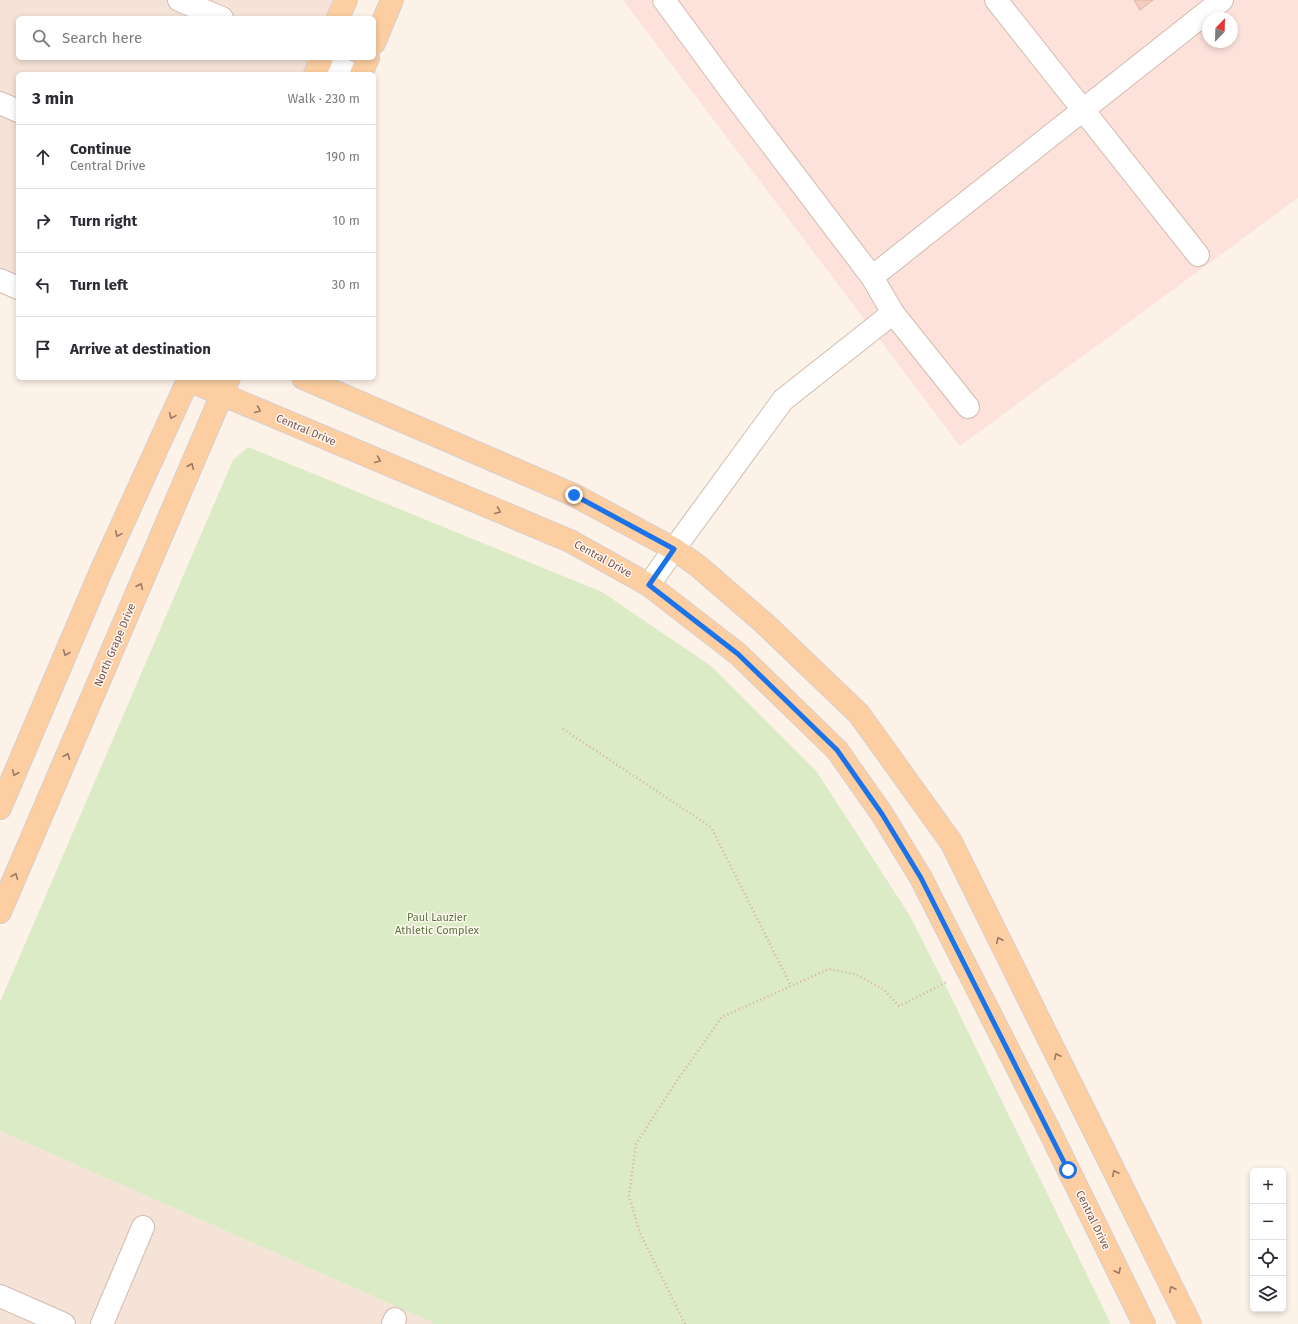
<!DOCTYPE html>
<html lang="en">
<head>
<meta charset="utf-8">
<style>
	:root { --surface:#fff; --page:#f2f2f3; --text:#2b2b33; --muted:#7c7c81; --line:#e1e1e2 }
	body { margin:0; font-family:"Fira Sans",sans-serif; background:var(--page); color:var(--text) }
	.controls { position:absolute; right:12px; bottom:12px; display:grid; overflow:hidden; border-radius:6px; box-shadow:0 2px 6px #0003 }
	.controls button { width:36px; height:36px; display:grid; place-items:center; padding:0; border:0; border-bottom:1px solid var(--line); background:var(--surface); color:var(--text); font:20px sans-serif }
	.compass { position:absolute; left:1202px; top:12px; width:36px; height:36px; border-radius:50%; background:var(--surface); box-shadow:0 2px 6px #0003; rotate:23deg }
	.stop { position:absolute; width:12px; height:12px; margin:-9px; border:3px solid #1a73e8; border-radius:50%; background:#fff }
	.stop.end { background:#1a73e8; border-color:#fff; box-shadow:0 1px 4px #0008 }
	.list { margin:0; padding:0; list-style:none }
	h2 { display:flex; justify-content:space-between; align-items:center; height:52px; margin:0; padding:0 16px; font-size:17px }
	h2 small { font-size:13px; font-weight:400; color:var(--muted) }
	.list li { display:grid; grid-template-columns:26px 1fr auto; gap:12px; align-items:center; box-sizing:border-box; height:64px; padding:0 16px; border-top:1px solid var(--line) }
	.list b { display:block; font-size:15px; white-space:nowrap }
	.list p { margin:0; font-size:13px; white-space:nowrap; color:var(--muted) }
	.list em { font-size:13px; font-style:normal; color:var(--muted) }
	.icon { flex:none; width:22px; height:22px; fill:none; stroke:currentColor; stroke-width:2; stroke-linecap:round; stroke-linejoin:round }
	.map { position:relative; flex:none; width:1298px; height:1324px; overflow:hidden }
	.search { position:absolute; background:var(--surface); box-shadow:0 2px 6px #0003; left:16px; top:16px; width:360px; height:44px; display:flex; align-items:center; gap:10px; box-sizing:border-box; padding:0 14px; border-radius:6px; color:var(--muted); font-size:15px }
	.panel { position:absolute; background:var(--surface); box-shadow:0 2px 6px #0003; left:16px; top:72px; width:360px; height:308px; border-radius:6px }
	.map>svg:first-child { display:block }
	.residential { fill:#f5e3d7 }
	.commercial { fill:#fde2dc; fill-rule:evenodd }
	.green { fill:#daebc6 }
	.building { fill:#f3cdbf; stroke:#e6b19f }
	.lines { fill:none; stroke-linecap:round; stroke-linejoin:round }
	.minor-casing { stroke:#d2bbb0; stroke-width:24 }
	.major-casing { stroke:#d9cfcd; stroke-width:24 }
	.path { stroke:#d8b0a2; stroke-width:2.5; stroke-dasharray:1 3; stroke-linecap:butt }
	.minor { stroke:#fff; stroke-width:22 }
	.major { stroke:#fccea1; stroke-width:22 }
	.oneway { stroke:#a07965 }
	.route { stroke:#1a73e8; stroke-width:5 }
	.labels { text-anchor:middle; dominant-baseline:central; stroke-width:3; stroke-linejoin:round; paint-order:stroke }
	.street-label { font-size:11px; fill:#78554b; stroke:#fff7ef }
	.park-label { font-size:11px; fill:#587840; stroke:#fff7ef }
</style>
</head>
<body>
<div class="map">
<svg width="1298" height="1324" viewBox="0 0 1298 1324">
	<rect width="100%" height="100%" fill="#fdf2e8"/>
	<g class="residential">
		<path d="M 0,0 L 351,0 L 344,18 L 18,18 L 18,58 L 327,58 L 320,74 L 18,74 L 18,284 L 0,277 Z"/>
		<path d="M 0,1131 L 436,1324 L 0,1324 Z"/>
	</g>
	<path class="commercial" d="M 623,0 L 1298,0 L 1298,198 L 960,446 ZM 1208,18 L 1232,18 L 1232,42 L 1208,42 Z"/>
	<path class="green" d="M 248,447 L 602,592 L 711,666 L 817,772 L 910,916 L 951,997 L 1111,1324 L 436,1324 L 0,1131 L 0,1002 L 233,460 Z"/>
	<path class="building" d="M 1134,0 L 1153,0 L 1140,10 Z"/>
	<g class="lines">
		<g class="minor-casing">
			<g id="minor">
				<path d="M 179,0 L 222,18"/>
				<path d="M 664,0 L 730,90 L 872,277 L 893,313 L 968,407"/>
				<path d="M 996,0 L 1198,255"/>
				<path d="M 318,58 L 353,74"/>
				<path d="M 0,103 L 18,111"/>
				<path d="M 872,277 L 1222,0"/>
				<path d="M 0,280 L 18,288"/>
				<path d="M 649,585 L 674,549 L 783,400 L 893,313"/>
				<path d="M 0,1296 L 64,1324"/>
				<path d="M 102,1324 L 143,1227"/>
				<path d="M 393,1324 L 395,1319"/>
			</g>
		</g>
		<g class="major-casing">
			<g id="major">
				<path d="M 338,18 L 346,0"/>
				<path d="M 374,43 L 392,0"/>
				<path d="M 315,74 L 322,58"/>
				<path d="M 361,74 L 368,58"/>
				<path d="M 303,378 L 574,495 L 674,549 L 698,566 L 764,623 L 859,714 L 951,842 L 1190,1324"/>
				<path d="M 188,380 L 570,541 L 649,585 L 738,654 L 837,750 L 882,814 L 921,878 L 1048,1128 L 1144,1324"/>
				<path d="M 0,808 L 101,571 L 189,378"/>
				<path d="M 0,912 L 229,378"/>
			</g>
		</g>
		<g class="path">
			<path d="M 563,729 L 711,827 L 791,986"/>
			<path d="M 685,1324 L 640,1233 L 629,1196 L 636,1144 L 678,1079 L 722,1017 L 829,969 L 855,974 L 883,989 L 899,1006 L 947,982"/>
		</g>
		<use href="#minor" class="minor"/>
		<use href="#major" class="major"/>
	</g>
	<defs><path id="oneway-chevron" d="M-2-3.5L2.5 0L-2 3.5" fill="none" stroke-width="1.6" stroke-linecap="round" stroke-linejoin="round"/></defs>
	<g class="oneway">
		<use href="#oneway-chevron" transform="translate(258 410) rotate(23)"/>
		<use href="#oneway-chevron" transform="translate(172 416) rotate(114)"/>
		<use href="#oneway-chevron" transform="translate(378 460) rotate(23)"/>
		<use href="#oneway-chevron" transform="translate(191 466) rotate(-67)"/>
		<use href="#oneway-chevron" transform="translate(498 511) rotate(23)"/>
		<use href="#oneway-chevron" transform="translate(118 534) rotate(114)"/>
		<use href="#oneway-chevron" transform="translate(140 586) rotate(-67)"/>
		<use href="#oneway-chevron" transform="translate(66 653) rotate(113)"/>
		<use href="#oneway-chevron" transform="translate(67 756) rotate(-67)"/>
		<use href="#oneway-chevron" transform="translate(15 773) rotate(113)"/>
		<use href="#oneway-chevron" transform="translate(15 876) rotate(-67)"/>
		<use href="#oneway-chevron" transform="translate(999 940) rotate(-116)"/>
		<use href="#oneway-chevron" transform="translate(1057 1056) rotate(-116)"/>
		<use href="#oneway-chevron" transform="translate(1115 1173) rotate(-116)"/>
		<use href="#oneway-chevron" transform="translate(1118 1271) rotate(64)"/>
		<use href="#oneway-chevron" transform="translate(1172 1289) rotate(-116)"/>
	</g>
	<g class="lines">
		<path class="route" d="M 574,495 L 674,549 L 649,585 L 738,654 L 837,750 L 882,814 L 921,878 L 1068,1170"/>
	</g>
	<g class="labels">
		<g class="street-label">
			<text transform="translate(306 430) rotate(23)">Central Drive</text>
			<text transform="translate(603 559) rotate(29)">Central Drive</text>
			<text transform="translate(115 645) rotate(-67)">North Grape Drive</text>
			<text transform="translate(1093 1220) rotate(64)">Central Drive</text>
		</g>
		<g class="park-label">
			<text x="437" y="917">Paul Lauzier<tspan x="437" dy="13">Athletic Complex</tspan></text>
		</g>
	</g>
</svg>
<div class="controls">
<button>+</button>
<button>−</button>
<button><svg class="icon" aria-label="locate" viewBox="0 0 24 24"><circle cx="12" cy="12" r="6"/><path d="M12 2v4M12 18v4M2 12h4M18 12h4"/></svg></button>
<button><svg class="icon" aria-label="layers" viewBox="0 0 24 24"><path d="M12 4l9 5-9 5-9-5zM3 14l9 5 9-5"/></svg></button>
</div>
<svg class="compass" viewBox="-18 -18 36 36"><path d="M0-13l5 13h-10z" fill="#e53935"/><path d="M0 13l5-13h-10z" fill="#7c7c81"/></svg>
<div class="stop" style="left:1068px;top:1170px"></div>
<div class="stop end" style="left:574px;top:495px"></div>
<div class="search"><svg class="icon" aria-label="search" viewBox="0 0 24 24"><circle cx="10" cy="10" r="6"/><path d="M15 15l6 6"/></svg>Search here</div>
<section class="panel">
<h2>3 min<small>Walk · 230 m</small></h2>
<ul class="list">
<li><svg class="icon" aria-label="ahead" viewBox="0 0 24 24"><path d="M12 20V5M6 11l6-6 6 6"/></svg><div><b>Continue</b><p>Central Drive</p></div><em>190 m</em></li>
<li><svg class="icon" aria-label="right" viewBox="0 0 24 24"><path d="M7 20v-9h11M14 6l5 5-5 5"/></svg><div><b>Turn right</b></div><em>10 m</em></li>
<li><svg class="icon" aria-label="left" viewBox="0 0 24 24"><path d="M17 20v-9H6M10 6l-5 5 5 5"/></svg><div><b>Turn left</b></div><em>30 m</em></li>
<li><svg class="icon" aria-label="arrive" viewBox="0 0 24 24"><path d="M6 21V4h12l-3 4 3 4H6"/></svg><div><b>Arrive at destination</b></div></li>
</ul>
</section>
</div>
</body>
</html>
